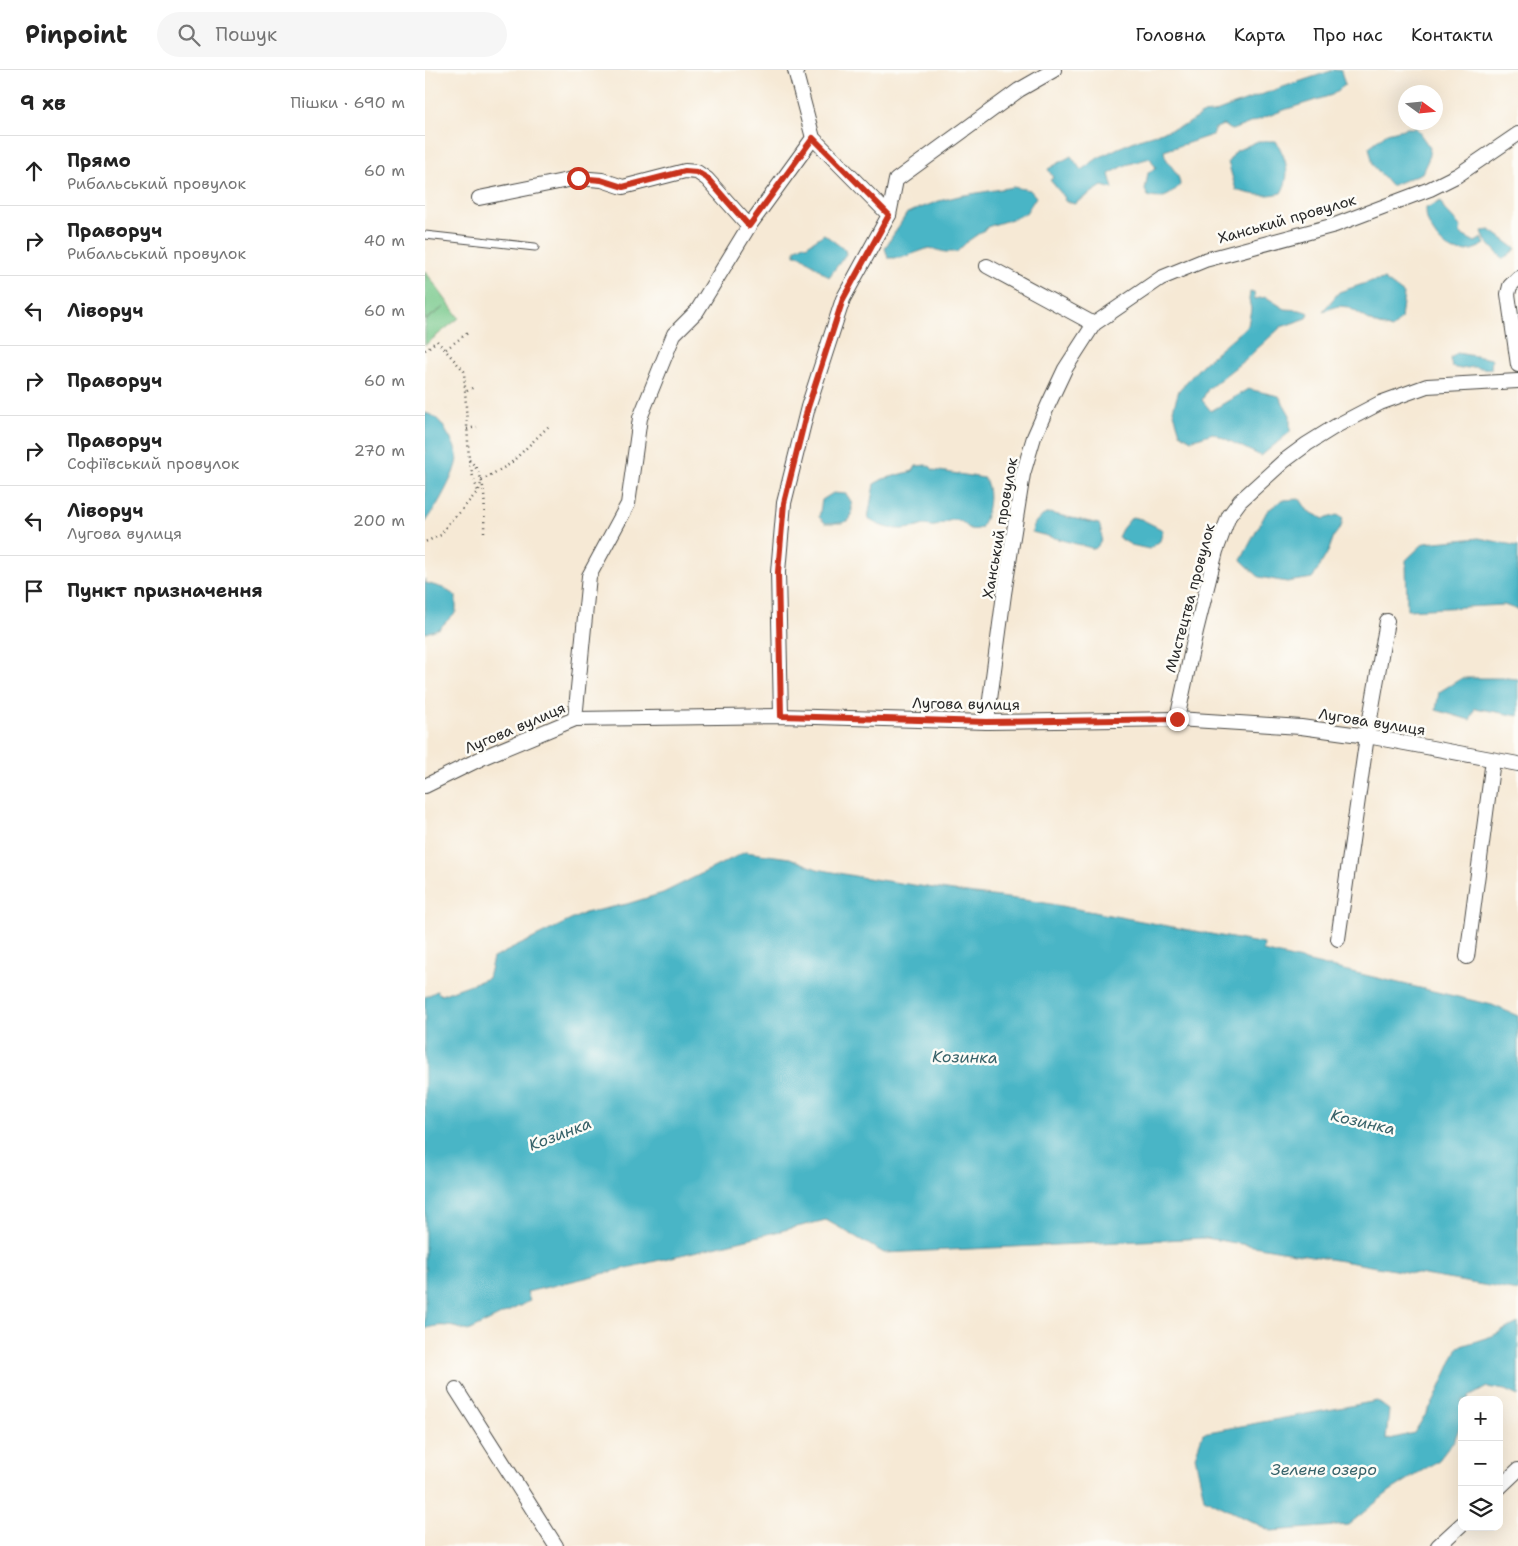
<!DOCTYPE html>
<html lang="uk">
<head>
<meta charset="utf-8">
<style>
	:root { --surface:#fff; --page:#f6f6f6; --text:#222; --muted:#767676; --line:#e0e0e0 }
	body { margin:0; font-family:"Shantell Sans",sans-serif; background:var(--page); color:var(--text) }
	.controls { position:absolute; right:15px; bottom:15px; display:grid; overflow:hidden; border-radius:10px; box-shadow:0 5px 20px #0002 }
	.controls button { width:45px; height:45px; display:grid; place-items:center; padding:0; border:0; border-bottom:1px solid var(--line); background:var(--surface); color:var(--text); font:25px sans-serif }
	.compass { position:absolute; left:973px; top:15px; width:45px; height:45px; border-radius:50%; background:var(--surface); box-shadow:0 5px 20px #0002; rotate:105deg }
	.stop { position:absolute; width:15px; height:15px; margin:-11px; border:4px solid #c8321e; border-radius:50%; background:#fff }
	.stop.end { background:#c8321e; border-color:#fff; box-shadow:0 1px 5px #0008 }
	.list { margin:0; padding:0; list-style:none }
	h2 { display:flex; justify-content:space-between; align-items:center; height:65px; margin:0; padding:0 20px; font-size:21px }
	h2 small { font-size:16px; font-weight:400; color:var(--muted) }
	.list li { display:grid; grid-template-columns:32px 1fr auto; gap:15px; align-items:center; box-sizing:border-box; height:70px; padding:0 20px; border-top:1px solid var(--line) }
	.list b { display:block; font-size:19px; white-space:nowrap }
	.list p { margin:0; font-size:16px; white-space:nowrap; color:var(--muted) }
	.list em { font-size:16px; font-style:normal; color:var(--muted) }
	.icon { flex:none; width:28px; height:28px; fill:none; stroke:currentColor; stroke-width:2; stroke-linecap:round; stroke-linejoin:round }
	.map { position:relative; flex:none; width:1093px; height:1476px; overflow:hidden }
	header { display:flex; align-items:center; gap:30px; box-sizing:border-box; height:70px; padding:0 25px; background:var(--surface); border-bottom:1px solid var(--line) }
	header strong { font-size:24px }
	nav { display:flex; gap:28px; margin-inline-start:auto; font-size:18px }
	.search { width:350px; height:45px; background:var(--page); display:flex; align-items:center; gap:12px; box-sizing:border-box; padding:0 18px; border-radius:28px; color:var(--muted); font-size:19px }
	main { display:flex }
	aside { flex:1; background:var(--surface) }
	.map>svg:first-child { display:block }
	.green { fill:#75c789; stroke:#50795a }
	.water { fill:#4ab5c6; stroke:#3a7078 }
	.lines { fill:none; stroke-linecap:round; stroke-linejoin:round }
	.lane-casing { stroke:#494844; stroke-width:9 }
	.street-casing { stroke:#494844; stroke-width:16 }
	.path { stroke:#494844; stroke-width:2.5; stroke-dasharray:1 4; stroke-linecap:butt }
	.lane { stroke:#fff; stroke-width:7 }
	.street { stroke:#fff; stroke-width:14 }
	.route { stroke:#c8321e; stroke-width:6 }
	.labels { text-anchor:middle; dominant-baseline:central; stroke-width:5; stroke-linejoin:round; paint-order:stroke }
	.street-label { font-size:15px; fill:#2b2b2b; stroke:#fdfcf7 }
	.water-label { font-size:16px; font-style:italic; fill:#376269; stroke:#fdfcf7 }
</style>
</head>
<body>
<header>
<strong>Pinpoint</strong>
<div class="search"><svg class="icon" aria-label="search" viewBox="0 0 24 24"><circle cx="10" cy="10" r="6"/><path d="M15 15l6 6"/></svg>Пошук</div>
<nav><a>Головна</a><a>Карта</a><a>Про нас</a><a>Контакти</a></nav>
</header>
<main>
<aside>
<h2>9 хв<small>Пішки · 690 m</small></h2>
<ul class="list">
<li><svg class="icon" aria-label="ahead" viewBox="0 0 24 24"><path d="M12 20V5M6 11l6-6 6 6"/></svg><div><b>Прямо</b><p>Рибальський провулок</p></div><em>60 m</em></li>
<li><svg class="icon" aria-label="right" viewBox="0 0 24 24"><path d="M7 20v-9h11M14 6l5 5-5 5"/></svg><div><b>Праворуч</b><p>Рибальський провулок</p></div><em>40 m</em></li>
<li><svg class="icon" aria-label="left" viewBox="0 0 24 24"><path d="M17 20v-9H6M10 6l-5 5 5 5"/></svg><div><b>Ліворуч</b></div><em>60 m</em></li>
<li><svg class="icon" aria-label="right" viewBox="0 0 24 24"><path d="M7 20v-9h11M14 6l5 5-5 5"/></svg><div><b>Праворуч</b></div><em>60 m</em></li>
<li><svg class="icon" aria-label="right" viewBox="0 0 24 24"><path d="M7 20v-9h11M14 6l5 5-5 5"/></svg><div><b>Праворуч</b><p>Софіївський провулок</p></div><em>270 m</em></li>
<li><svg class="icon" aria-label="left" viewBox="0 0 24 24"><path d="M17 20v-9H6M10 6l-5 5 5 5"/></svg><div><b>Ліворуч</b><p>Лугова вулиця</p></div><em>200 m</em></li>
<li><svg class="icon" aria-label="arrive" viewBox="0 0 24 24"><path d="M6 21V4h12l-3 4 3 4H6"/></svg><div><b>Пункт призначення</b></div></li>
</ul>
</aside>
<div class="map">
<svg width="1093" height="1476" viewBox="0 0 1093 1476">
	<rect width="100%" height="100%" fill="#fdfcf7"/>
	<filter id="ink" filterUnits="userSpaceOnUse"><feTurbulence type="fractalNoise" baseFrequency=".02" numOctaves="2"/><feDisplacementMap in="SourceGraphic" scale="10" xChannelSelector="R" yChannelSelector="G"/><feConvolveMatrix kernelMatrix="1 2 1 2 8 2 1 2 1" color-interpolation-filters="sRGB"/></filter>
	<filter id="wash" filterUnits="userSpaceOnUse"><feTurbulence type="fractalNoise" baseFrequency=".0096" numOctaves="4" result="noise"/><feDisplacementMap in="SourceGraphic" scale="20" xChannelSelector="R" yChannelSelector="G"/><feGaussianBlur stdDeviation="1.12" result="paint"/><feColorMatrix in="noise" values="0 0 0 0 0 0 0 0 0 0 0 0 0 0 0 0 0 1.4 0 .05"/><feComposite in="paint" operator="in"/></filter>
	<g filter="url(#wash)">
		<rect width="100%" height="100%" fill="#f6e9d5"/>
		<path class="green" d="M 0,201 L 34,248 L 0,275 L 0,251 L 19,237 L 0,250 Z"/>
		<g class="water">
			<path d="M 909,0 L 916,1 L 920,15 L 907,25 L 859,40 L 807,60 L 798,55 L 789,59 L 787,65 L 739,81 C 740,94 755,101 755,115 C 746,125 737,131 723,126 L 720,120 L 723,103 L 731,98 L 725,88 L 701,95 L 684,104 L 688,119 L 677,116 L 649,134 L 639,130 L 640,128 L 625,110 L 628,108 L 623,99 L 646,86 L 656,100 L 673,88 L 693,78 L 717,68 L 761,55 L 777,44 L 788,43 L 849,20 Z"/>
			<path d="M 982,58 L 991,58 L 1005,78 L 1003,90 L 997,103 L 966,116 L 948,95 L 944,77 L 962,63 Z"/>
			<path d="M 833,71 L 851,71 C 861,88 867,105 856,123 C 840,127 827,125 811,120 L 803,92 L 811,81 Z"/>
			<path d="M 588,117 L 605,120 L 611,127 L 601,143 L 590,148 L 565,156 L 543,171 L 532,182 L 520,182 L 504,178 L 476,188 L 463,188 L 460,178 L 482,143 L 514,131 L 534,126 Z"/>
			<path d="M 1016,131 L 1019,139 L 1036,157 L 1035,164 L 1050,172 L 1057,168 L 1060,174 C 1052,179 1040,183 1030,181 C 1018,179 1005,160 1002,149 C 1001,146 1001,141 1001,138 Z"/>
			<path d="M 1065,160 L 1091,179 L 1078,189 L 1060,170 L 1057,161 Z"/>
			<path d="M 399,164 L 420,180 L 421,184 L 404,207 L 377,186 L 370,185 L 370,179 L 379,174 L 381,176 Z"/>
			<path d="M 959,209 L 979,224 L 976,249 L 967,259 L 951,254 L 923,237 L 914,236 L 898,241 L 914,222 L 947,211 Z"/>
			<path d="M 825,222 L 829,223 L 830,229 L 841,227 L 860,239 L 875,240 L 884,243 L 882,248 L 856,257 L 821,289 L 783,319 L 777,330 L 786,341 L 823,319 L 854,326 L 865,345 L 865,362 L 836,386 L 788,363 L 766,370 L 755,363 L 748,340 L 754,320 L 778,294 L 823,255 L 826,239 L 824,230 Z"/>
			<path d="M 1032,283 L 1067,289 L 1066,299 L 1048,297 L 1036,299 L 1027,297 L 1025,289 Z"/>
			<path d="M 0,343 C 12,346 17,353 22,363 C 26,369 33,381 32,388 C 31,404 10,440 0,453 Z"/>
			<path d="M 501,395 L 506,397 L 508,400 L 559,408 C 568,420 563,446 556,458 C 540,464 543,450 529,450 C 522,450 517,455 510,456 C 506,457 503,455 499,455 C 495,456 491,458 487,458 C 473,461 453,458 443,448 L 449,414 L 458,409 L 488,401 L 491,396 Z"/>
			<path d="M 408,423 L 421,424 C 428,432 428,439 425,449 L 418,453 L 400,453 L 394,447 L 397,430 Z"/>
			<path d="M 875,429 L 883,441 L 899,449 L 912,445 L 918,448 L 916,457 L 909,466 L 904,480 L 888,508 L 862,512 L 834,507 L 816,490 L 842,441 L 857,430 Z"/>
			<path d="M 624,443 L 674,454 C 678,464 678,472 670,479 L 607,462 C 608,452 615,446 624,443 Z"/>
			<path d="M 707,447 L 716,449 L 738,460 L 735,471 L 724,479 L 706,475 L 693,467 L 697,459 Z"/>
			<path d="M 1054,468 L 1093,476 L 1093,540 L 1079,535 L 982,540 L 981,490 L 999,473 Z"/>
			<path d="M 0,509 L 1,513 L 18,518 L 31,526 L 31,542 L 15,558 L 1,563 L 0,563 Z"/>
			<path d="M 1037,608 L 1082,608 L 1093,609 L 1093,646 L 1050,638 L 1045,650 L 1011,640 L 1014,622 Z"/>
			<path d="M 320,782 L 365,788 L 392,799 L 435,807 L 542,823 L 615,832 L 839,874 L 838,881 L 1067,935 L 1093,946 L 1093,1221 L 781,1168 L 459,1183 L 401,1150 L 102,1222 L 105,1231 L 43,1261 C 29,1256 14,1253 0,1259 L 0,927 L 12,921 L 16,925 L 63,908 L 68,888 L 160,843 L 202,834 L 238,823 Z"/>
			<path d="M 1093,1253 L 1093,1326 L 1080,1320 L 1062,1317 L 1044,1327 L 1043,1330 L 1037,1330 L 1037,1350 L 1030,1369 L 1014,1390 L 965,1421 L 923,1455 L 846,1461 L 779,1428 L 770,1386 L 778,1363 L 952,1331 L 964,1340 L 961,1370 L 989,1363 L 1009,1331 L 1033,1277 L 1067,1266 Z"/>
		</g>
	</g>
	<g filter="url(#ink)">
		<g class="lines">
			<g class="lane-casing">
				<path id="lane" d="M 0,165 L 110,177"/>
			</g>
			<g class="street-casing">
				<g id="street">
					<path d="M 370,0 L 388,68 L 464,145"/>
					<path d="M 54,128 L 153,108 L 177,110 L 198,117 L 260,101 L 272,102 L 282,109 L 324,156 L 272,241 L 249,264 L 215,348 L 203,434 L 164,506 L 150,649"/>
					<path d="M 324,156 L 388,68"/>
					<path d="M 562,196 L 669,254"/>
					<path d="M 1093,208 L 1085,216 L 1083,224 L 1093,295"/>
					<path d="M 356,646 L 353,502 L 359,433 L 383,337 L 418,229 L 464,145 L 471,110 L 594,20 L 629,0"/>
					<path d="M 752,649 L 771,561 L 791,481 L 804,446 L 815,431 L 859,391 L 882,374 L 911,356 L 955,333 L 1002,316 L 1093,311"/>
					<path d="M 562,652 L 579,524 L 598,404 L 609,367 L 624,333 L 640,299 L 669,254 L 736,208 L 780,190 L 910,155 L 1005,119 L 1033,105 L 1093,64"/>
					<path d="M 0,716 L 61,686 L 150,649 L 356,646 L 562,652 L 752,649 L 876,657 L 942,666 L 1093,694"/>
					<path d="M 913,869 L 942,666 L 962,551"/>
					<path d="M 1042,887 L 1068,690"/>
					<path d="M 31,1319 L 131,1476"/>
					<path d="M 1074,1418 L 1093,1400"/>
					<path d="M 1013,1476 L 1037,1454"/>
				</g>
			</g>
			<g class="path">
				<path d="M 21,279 L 44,262"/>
				<path d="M 0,280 L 12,271 L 39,301 L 44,390 L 48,407 L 53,421 L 35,442 L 25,451 L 16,465 L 0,472"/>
				<path d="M 42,321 L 49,317"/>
				<path d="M 42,359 L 52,357"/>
				<path d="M 44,390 C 64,407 59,440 59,464"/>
				<path d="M 54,420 L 57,410 L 85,394 L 126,354"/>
			</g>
			<use href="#lane" class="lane"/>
			<use href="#street" class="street"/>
		</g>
	</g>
	<g class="lines" filter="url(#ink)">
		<path class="route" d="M 153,108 L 176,110 L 198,117 L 260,101 L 272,102 L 282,108 L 324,156 L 388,68 L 464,145 L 418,229 L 383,337 L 359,433 L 353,502 L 356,646 L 562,652 L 752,649"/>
	</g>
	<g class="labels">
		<g class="street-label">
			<text transform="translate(862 149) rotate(-16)">Ханський провулок</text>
			<text transform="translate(575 458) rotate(-80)">Ханський провулок</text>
			<text transform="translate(765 528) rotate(-75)">Мистецтва провулок</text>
			<text transform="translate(541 634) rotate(1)">Лугова вулиця</text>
			<text transform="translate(947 652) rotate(9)">Лугова вулиця</text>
			<text transform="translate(90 658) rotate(-23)">Лугова вулиця</text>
		</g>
		<g class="water-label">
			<text transform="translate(540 987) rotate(1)">Козинка</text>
			<text transform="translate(938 1052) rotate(13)">Козинка</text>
			<text transform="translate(135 1064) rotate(-21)">Козинка</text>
			<text x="899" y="1399">Зелене озеро</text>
		</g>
	</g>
</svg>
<div class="controls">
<button>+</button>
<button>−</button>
<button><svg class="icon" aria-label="layers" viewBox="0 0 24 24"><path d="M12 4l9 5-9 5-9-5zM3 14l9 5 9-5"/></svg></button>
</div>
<svg class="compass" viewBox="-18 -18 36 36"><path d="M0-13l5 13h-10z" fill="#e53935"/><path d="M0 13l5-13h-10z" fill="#767676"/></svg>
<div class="stop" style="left:153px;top:108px"></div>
<div class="stop end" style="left:752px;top:649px"></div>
</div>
</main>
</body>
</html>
